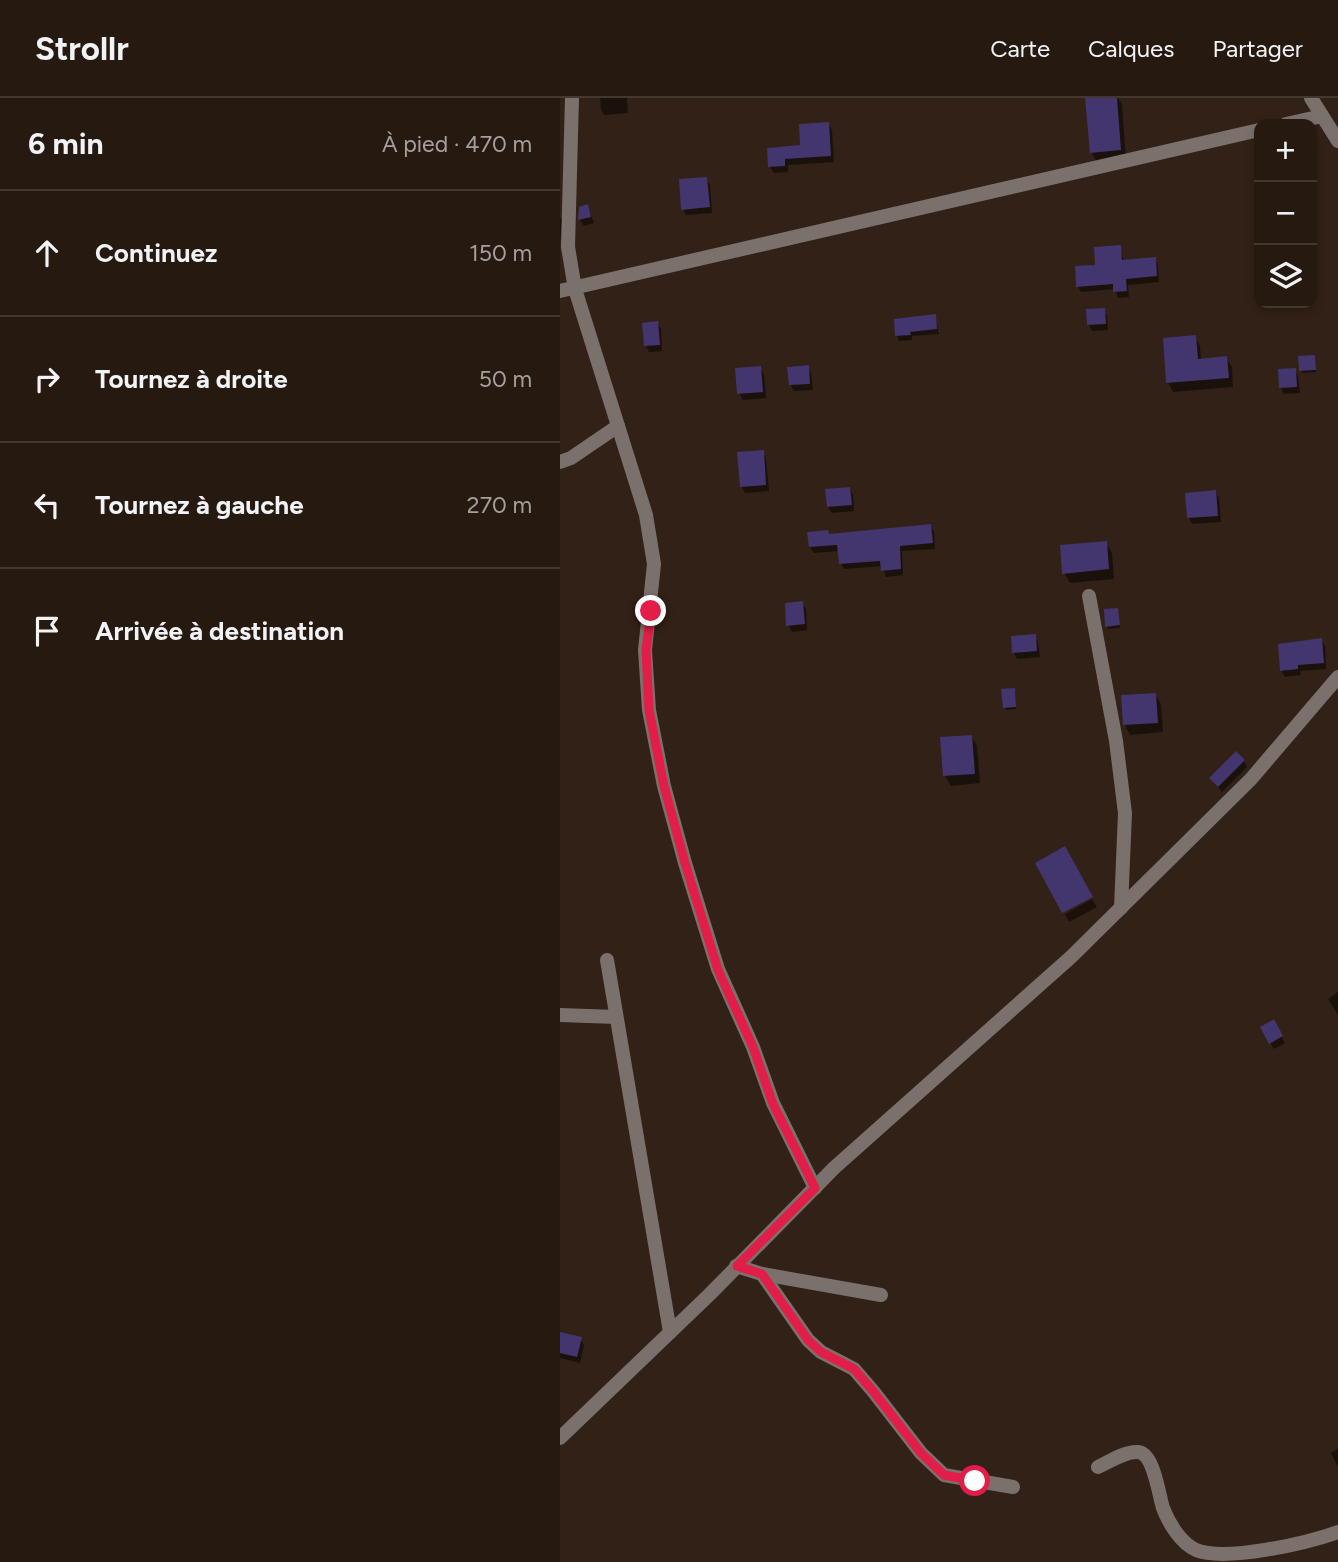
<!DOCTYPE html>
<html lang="fr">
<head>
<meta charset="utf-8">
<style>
	:root { --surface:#261910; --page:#2e2219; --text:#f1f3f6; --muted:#a4a09f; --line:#423830 }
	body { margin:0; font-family:Figtree,sans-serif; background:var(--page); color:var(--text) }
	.controls { position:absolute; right:21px; top:21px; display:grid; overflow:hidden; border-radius:14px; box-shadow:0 4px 10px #0003 }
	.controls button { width:63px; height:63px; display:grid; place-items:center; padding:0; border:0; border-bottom:2px solid var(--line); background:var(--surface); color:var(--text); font:35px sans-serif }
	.stop { position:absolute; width:21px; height:21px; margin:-16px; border:5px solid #e11d48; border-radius:50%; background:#fff }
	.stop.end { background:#e11d48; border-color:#fff; box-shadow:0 2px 7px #0008 }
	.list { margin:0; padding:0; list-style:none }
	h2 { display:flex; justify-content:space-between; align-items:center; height:91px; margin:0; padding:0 28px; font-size:30px }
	h2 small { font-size:23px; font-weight:400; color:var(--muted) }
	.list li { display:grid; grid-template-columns:46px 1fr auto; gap:21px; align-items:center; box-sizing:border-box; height:126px; padding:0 28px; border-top:2px solid var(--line) }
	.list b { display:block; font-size:26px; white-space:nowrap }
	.list em { font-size:23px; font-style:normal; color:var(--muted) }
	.icon { flex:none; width:38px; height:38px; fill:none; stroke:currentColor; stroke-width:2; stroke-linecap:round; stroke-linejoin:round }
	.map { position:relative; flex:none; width:778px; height:1464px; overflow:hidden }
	header { display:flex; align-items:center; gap:42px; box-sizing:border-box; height:98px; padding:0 35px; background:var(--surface); border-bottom:2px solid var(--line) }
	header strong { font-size:33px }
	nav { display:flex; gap:38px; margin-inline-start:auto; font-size:24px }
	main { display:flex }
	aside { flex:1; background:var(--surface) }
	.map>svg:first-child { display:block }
	.shadow { fill:#0007 }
	.building { fill:#43356d }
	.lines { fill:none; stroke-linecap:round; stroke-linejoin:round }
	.minor { stroke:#7b716c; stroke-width:14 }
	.route { stroke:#e11d48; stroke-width:9 }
</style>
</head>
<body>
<header>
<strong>Strollr</strong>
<nav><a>Carte</a><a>Calques</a><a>Partager</a></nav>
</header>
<main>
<aside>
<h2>6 min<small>À pied · 470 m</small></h2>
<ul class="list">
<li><svg class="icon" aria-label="ahead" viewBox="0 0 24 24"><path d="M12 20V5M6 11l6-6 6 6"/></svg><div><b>Continuez</b></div><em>150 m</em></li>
<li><svg class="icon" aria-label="right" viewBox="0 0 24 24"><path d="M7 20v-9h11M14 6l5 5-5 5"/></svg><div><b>Tournez à droite</b></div><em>50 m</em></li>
<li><svg class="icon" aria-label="left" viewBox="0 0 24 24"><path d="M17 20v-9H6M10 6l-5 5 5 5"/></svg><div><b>Tournez à gauche</b></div><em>270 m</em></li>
<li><svg class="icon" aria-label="arrive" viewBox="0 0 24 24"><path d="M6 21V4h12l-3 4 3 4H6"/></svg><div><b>Arrivée à destination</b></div></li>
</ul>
</aside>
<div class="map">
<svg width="778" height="1464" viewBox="0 0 778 1464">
	<rect width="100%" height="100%" fill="#322116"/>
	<g class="shadow">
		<path d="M 40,0 L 67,0 L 68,15 L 44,17 L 41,11 Z"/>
		<path d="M 527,0 L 558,0 L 562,6 L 566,62 L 537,64 L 531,54 Z"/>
		<path d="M 268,26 L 272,32 L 274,64 L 228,67 L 228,74 L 214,75 L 210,69 L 242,49 Z"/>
		<path d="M 146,81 L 150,87 L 152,115 L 126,117 L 123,111 Z"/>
		<path d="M 27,108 L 34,125 L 24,128 L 20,122 L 20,110 Z"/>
		<path d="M 0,119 L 2,122 L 0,144 Z"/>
		<path d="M 560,149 L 564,164 L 595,161 L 598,166 L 599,184 L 568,187 L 569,199 L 558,200 L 555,191 L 521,194 L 518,189 Z"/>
		<path d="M 544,212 L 547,218 L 548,232 L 532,233 L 529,227 Z"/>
		<path d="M 375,218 L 379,236 L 352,238 L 352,242 L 339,243 L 337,238 L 335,222 Z"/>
		<path d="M 97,225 L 101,231 L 102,253 L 89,254 L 86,248 L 84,226 Z"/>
		<path d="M 635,239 L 640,248 L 641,262 L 666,260 L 672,269 L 673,289 L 613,294 L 608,284 Z"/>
		<path d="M 755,261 L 756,274 L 743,275 L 741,273 Z"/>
		<path d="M 248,269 L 251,275 L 253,292 L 234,293 L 231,287 Z"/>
		<path d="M 200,270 L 204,276 L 206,300 L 183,302 L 179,295 Z"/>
		<path d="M 735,271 L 738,278 L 740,295 L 724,296 L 721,290 Z"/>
		<path d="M 203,354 L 206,360 L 209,393 L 185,395 L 182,389 Z"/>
		<path d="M 289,390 L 293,397 L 294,413 L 272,415 L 268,409 L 267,392 Z"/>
		<path d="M 655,394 L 659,400 L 661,424 L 632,426 L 629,420 L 627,396 Z"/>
		<path d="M 370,428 L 374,434 L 375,451 L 342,453 L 343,477 L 326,479 L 322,468 L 284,471 L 281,465 L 280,453 L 254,455 L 250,449 L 249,436 L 269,438 Z"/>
		<path d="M 546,445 L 552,455 L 554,481 L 510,485 L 504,475 Z"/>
		<path d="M 242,505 L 246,511 L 247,532 L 232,534 L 228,527 Z"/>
		<path d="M 557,512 L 560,530 L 548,531 L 547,528 Z"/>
		<path d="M 475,538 L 478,544 L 480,559 L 457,561 L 454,555 Z"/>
		<path d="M 761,542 L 765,548 L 766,571 L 740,573 L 741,577 L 725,579 L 721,572 Z"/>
		<path d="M 455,594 L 456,611 L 446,612 L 445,609 Z"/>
		<path d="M 595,596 L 601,606 L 603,634 L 570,637 L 565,627 Z"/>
		<path d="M 411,638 L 417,648 L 420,685 L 391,688 L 385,678 Z"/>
		<path d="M 684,663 L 687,669 L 662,694 L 651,680 Z"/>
		<path d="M 532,801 L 537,809 L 509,824 L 505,816 Z"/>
		<path d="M 778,894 L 778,917 L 768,901 Z"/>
		<path d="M 713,923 L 725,945 L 714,951 L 702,929 Z"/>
		<path d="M 0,1236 L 20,1241 L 24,1247 L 20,1265 L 0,1260 Z"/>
		<path d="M 778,1351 L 778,1369 L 771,1355 Z"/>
	</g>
	<g class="building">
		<path d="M 525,0 L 557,0 L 561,52 L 530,55 Z"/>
		<path d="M 269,24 L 271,58 L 225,61 L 225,68 L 208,69 L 207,50 L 240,47 L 239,26 Z"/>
		<path d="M 147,79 L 150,109 L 121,112 L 119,81 Z"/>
		<path d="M 28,106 L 31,119 L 18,122 L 19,109 Z"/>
		<path d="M 561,147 L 562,162 L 596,159 L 597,178 L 566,181 L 567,193 L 553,194 L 553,186 L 516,189 L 515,168 L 535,167 L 534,149 Z"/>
		<path d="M 545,210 L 546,226 L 527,227 L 526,211 Z"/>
		<path d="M 376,216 L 377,231 L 350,234 L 351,237 L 335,238 L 334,221 Z"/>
		<path d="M 98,223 L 100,247 L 84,248 L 82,225 Z"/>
		<path d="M 636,237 L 638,261 L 667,258 L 669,280 L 606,285 L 603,240 Z"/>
		<path d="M 755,257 L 756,272 L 739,273 L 738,258 Z"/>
		<path d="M 249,267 L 250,286 L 229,287 L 227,269 Z"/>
		<path d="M 201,268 L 203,294 L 177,296 L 175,270 Z"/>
		<path d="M 736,270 L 737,289 L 719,290 L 718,271 Z"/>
		<path d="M 204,352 L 206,387 L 180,389 L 177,354 Z"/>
		<path d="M 290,389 L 292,407 L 267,409 L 265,391 Z"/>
		<path d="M 656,392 L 658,418 L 627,420 L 625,395 Z"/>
		<path d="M 371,426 L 373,445 L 340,448 L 341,471 L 321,473 L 320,463 L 279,466 L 277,447 L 249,449 L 247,434 L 268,432 L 269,436 Z"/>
		<path d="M 547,443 L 549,471 L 502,476 L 500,447 Z"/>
		<path d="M 243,503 L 245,526 L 226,528 L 225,505 Z"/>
		<path d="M 558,510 L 560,527 L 545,529 L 544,511 Z"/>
		<path d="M 476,536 L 477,553 L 452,555 L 451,538 Z"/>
		<path d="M 762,540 L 764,565 L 738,567 L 738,571 L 720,573 L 718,546 Z"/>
		<path d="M 455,590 L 456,609 L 443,610 L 441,591 Z"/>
		<path d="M 596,595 L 598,625 L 563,627 L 561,597 Z"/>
		<path d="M 412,637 L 415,676 L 383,678 L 380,639 Z"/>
		<path d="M 676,653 L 685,662 L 658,689 L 649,680 Z"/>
		<path d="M 505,748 L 533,799 L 502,815 L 475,765 Z"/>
		<path d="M 714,921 L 723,938 L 709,946 L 700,929 Z"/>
		<path d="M 0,1234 L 22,1239 L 17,1259 L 0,1255 Z"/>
	</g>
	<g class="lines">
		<g class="minor">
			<path d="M 12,0 L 8,149 L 15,191 L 86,417 L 94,466 L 85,552 L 89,612 L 104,688 L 125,765 L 158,871 L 193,949 L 213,1005 L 255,1090"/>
			<path d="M 751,0 L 778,43"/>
			<path d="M 726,26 L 762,18"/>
			<path d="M 0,193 L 699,32"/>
			<path d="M 0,364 L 11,360 L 58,328"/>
			<path d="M 529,498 L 556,643 L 565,715 L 561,810"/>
			<path d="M 47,862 L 110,1234"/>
			<path d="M 0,917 L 56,919"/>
			<path d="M 176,1168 L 202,1176 L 321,1197"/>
			<path d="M 202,1176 L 248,1242 L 261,1254 L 294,1271 L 313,1293 L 361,1355 L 384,1377 L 453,1389"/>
			<path d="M 0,1340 L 150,1196 L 274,1070 L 511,859 L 691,681 L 778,579"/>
			<path d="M 538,1369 C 549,1364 565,1353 578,1354 C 594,1355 599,1398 603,1410 C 609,1426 621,1445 636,1452 C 666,1464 747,1445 778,1434"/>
		</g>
	</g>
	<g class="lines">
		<path class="route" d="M 91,513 L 86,552 L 89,612 L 104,688 L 125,765 L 158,872 L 193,949 L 213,1006 L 255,1090 L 177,1168 L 202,1176 L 248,1242 L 261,1254 L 294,1271 L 313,1293 L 361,1355 L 384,1377 L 415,1383"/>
	</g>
</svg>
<div class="controls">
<button>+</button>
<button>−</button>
<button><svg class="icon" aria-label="layers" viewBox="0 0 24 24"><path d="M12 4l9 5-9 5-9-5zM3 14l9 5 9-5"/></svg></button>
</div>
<div class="stop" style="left:415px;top:1383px"></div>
<div class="stop end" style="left:91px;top:513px"></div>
</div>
</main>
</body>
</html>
